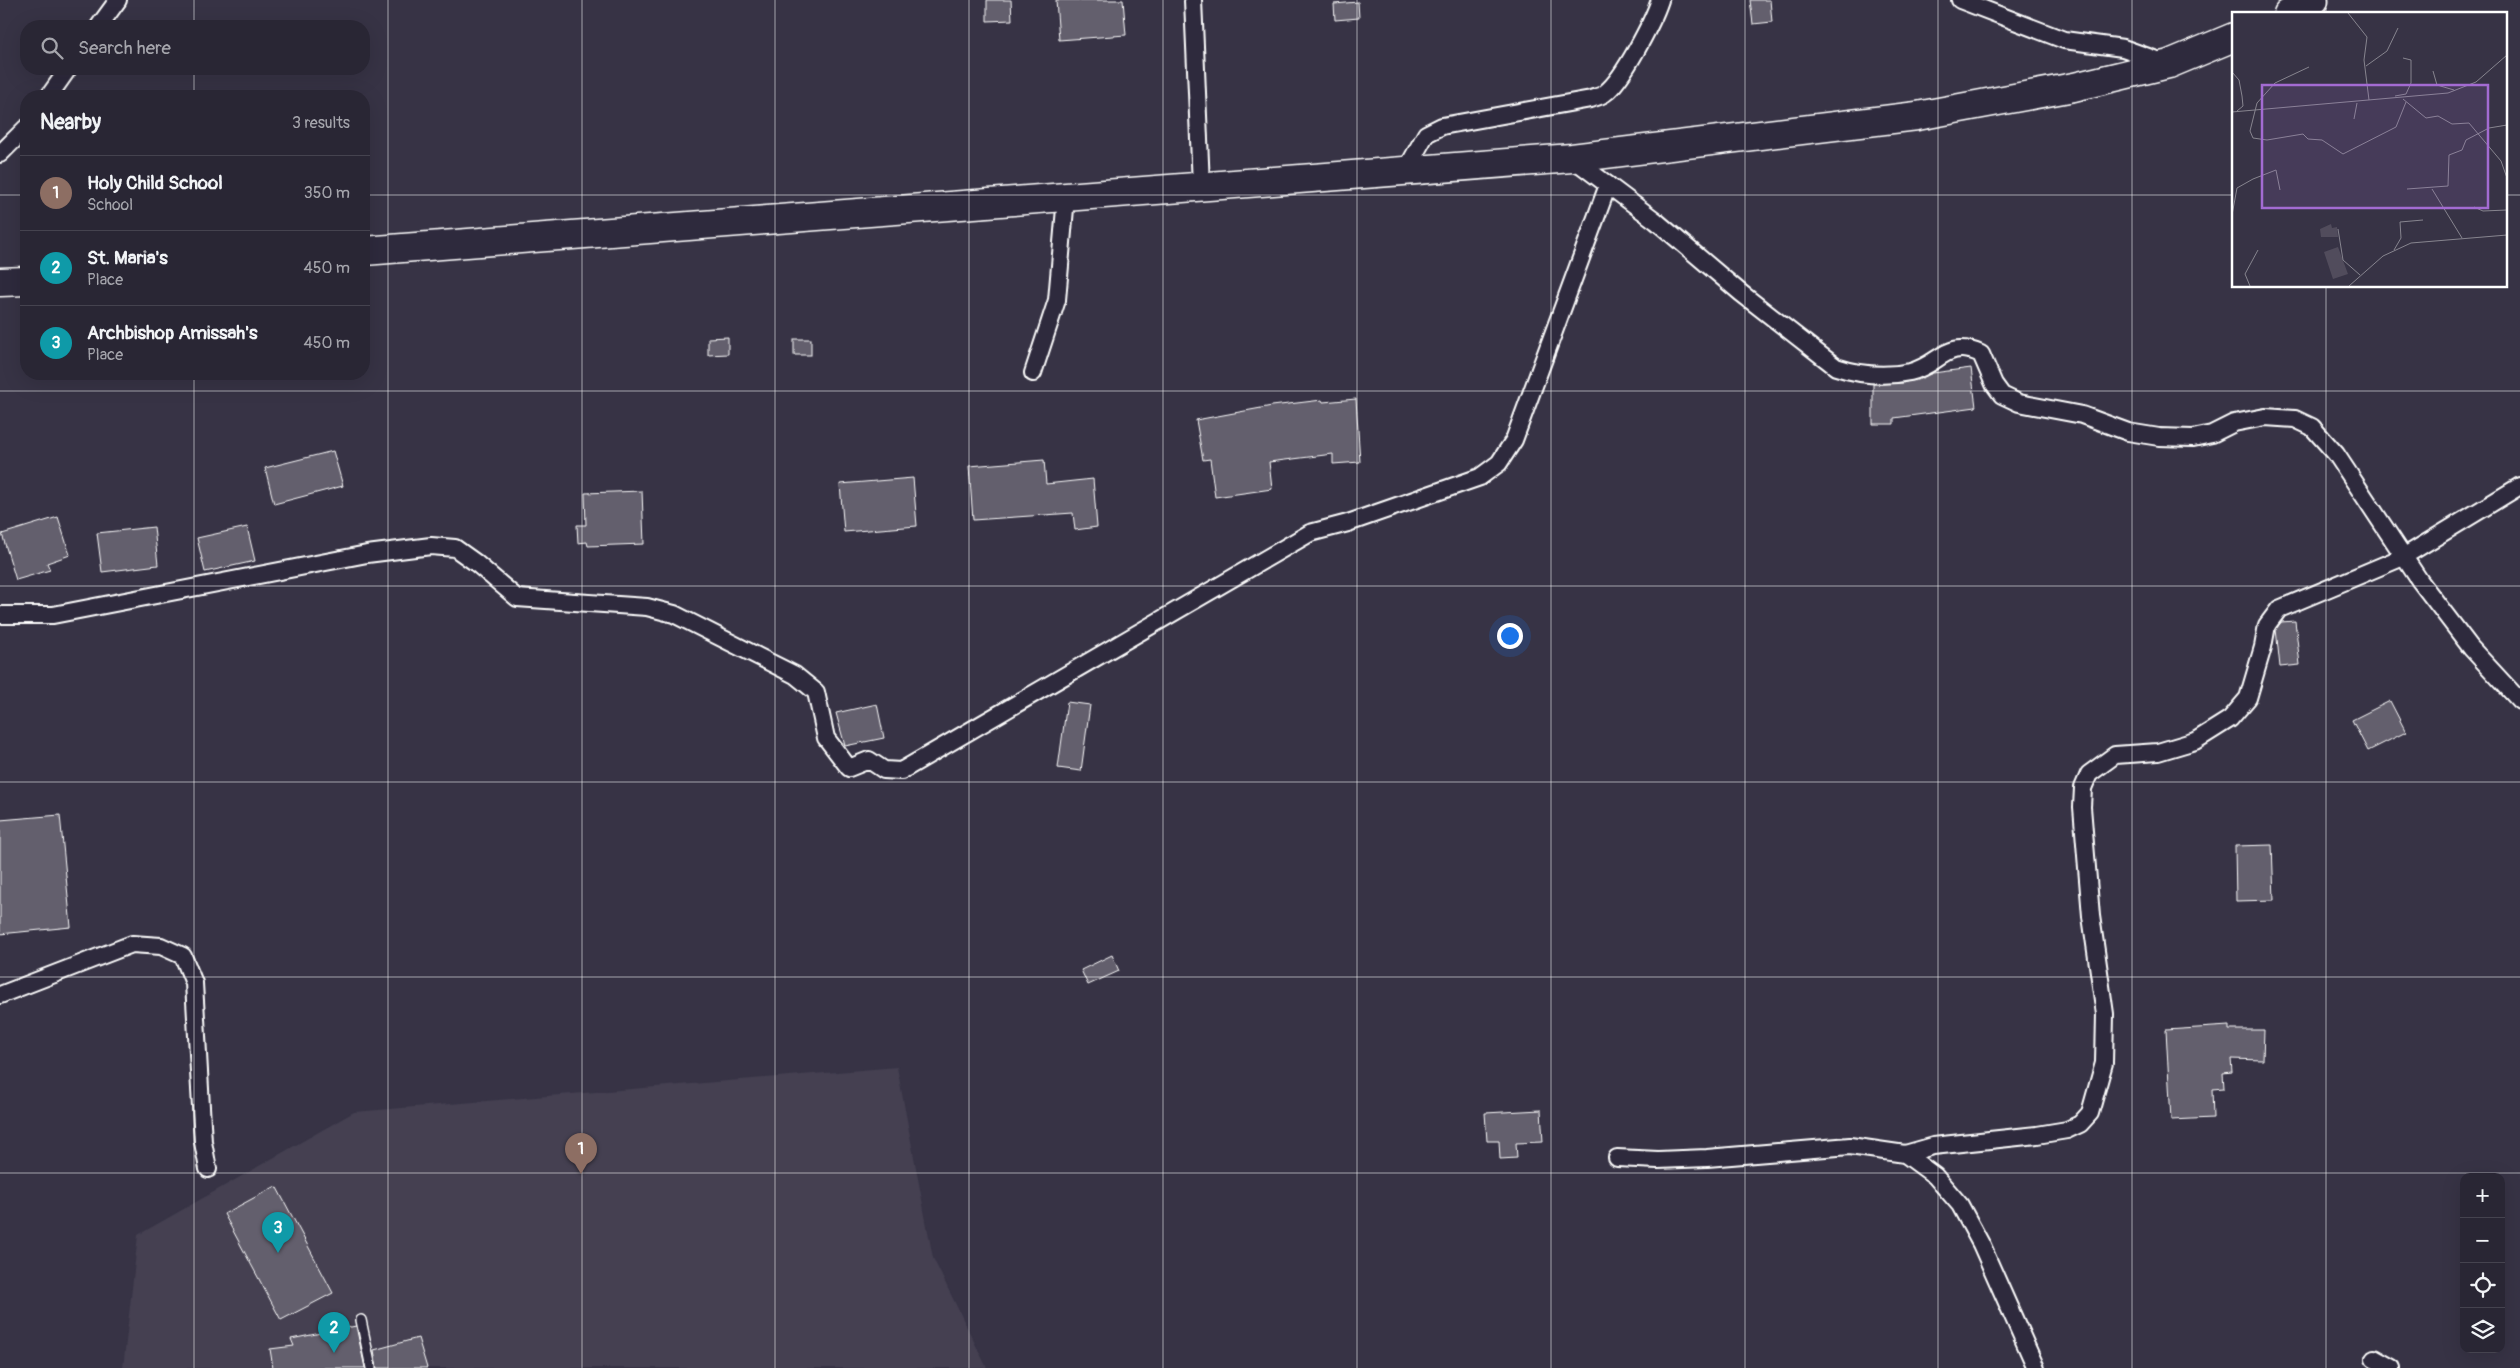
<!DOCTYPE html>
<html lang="en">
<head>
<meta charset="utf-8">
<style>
	:root { --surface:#292634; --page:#312e3c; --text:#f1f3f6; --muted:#a5a5ac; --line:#45434f; --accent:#d6ab8b }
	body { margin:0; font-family:Pangolin,sans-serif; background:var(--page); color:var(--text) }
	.controls { position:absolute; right:15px; bottom:15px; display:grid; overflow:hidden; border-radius:10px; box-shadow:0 5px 20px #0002 }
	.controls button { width:45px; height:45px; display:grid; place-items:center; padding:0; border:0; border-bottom:1px solid var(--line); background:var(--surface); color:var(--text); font:25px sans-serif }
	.you { position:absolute; left:1509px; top:635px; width:18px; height:18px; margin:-12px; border:4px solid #fff; border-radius:50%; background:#1a73e8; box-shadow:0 0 0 8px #1a73e833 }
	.badge { display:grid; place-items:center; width:32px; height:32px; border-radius:50%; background:var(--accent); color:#fff; font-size:16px; font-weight:700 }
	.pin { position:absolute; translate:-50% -41px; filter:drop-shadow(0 1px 2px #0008) }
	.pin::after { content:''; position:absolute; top:26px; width:18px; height:15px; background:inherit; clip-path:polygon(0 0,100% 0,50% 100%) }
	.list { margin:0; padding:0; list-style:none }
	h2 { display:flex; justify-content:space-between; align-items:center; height:65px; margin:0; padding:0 20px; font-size:21px }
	h2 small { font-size:16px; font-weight:400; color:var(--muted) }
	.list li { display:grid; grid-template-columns:32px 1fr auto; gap:15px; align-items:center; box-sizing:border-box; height:75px; padding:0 20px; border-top:1px solid var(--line) }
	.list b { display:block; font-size:19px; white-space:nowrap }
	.list p { margin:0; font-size:16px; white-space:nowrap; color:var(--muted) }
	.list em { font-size:16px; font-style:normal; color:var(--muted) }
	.icon { flex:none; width:28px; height:28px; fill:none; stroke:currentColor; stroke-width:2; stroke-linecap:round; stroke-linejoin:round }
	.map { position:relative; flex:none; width:2520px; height:1368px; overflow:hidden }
	.search { position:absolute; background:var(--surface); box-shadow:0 5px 20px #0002; left:20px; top:20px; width:350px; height:55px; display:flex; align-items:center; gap:12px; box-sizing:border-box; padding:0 18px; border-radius:20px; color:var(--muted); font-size:19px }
	.panel { position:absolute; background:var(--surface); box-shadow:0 5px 20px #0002; left:20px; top:90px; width:350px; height:290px; border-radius:20px }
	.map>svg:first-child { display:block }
	.built { fill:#444051 }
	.building { fill:#635f6d; stroke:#fff }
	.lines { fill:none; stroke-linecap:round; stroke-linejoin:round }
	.service-casing { stroke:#fff; stroke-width:12 }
	.minor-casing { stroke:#fff; stroke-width:20 }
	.trunk-casing { stroke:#fff; stroke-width:31 }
	.service { stroke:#2f2a3d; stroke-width:9 }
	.minor { stroke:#2f2a3d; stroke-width:16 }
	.trunk { stroke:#2f2a3d; stroke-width:28 }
	.grid { fill:none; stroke:#fff; stroke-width:1; stroke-opacity:0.55 }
	.inset-road { fill:none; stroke:#87858f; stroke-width:1 }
	.view { fill:#a36bd2; fill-opacity:0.15; stroke:#a36bd2; stroke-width:2.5 }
	.inset-edge { fill:none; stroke:#fff; stroke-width:2.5 }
</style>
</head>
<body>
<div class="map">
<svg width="2520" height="1368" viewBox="0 0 2520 1368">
	<rect width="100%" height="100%" fill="#373345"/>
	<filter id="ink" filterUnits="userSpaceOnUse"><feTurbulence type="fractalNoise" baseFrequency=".02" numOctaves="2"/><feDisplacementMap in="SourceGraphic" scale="10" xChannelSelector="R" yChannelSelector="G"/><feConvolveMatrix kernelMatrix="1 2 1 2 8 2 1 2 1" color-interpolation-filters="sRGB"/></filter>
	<g filter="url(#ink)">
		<path class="built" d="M 897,1067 L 933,1258 L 987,1368 L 123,1368 L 138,1235 L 354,1112 Z"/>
		<g class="building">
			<path d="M 987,0 L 1011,0 L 1012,20 L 987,21 Z"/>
			<path d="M 1056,0 L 1123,0 L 1126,35 L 1059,40 Z"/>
			<path d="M 1750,0 L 1770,0 L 1772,22 L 1753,24 Z"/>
			<path d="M 1358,2 L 1359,18 L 1335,20 L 1334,4 Z"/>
			<path d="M 728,337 L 728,354 L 708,355 L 708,338 Z"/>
			<rect x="794" y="339" width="17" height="16"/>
			<path d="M 1971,368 L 1976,407 L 1894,418 L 1894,424 L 1873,424 L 1873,384 L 1903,383 L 1933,373 Z"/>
			<path d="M 1356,399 L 1360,462 L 1333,464 L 1333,454 L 1269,462 L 1272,489 L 1215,497 L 1210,459 L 1203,460 L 1196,420 L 1272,406 L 1322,400 L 1323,402 Z"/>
			<path d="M 333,451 L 343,486 L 274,504 L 265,468 Z"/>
			<path d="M 1044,460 L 1046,484 L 1093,479 L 1097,527 L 1075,530 L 1073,513 L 973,520 L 969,466 Z"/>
			<path d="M 913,478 L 917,526 L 844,532 L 840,484 Z"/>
			<path d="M 642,491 L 644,544 L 588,546 L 587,542 L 578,543 L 577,525 L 586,525 L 585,493 Z"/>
			<path d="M 58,517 L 70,555 L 47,563 L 50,570 L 16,580 L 2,534 Z"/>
			<path d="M 154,527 L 158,565 L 102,572 L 97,533 Z"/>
			<path d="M 247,527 L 255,561 L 205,572 L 197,538 Z"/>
			<path d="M 2295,621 L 2300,665 L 2280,667 L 2276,629 L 2281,622 Z"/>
			<path d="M 2390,701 L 2406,732 L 2368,751 L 2352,720 Z"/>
			<path d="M 1067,702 L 1090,705 L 1081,771 L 1058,768 Z"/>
			<path d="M 877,704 L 884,738 L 845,746 L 836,713 Z"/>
			<path d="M 60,815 L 71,927 L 0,934 L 0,820 Z"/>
			<path d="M 2272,845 L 2274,900 L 2236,901 L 2235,846 Z"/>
			<path d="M 1112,955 L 1119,971 L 1088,985 L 1081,970 Z"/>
			<path d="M 2229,1026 L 2229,1030 L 2264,1030 L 2263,1060 L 2231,1059 L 2232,1072 L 2223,1073 L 2224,1088 L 2212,1089 L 2213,1118 L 2171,1120 L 2166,1030 Z"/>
			<path d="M 1541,1110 L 1543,1142 L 1516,1143 L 1517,1158 L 1500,1159 L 1499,1141 L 1487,1141 L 1485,1113 Z"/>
			<path d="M 276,1186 L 333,1293 L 281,1320 L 224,1214 Z"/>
			<path d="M 356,1326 L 365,1368 L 273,1368 L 270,1349 L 294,1346 L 291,1339 Z"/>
			<path d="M 418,1338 L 427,1368 L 377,1368 L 374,1350 Z"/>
		</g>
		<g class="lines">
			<g class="service-casing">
				<path id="service" d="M 361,1320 L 371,1368"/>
			</g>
			<g class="minor-casing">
				<g id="minor">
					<path d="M 1193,0 L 1201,185"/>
					<path d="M 1960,0 L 2064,40 L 2123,48 L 2165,63"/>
					<path d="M 99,26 L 118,0"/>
					<path d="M 49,96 L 68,69"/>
					<path d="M 0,154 L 26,128"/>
					<path d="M 1572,158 L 1656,221 L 1741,293 L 1836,367 C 1860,375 1886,377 1910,372 C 1940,365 1946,338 1981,354 L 1994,384 L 2002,395 L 2019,403 L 2082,415 L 2128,432 L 2159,437 L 2193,438 L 2212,434 L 2234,423 L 2265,417 L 2295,419 L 2312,427 L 2336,454 L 2420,581 L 2471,648 L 2520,701"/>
					<path d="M 1406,170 L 1426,134 L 1442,126 L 1591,99 C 1596,97 1602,96 1605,93 C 1623,80 1653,21 1660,0"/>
					<path d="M 1033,373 L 1057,300 L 1066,197"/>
					<path d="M 0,615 L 53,615 L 367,554 L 431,546 L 455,548 L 476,563 L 517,598 L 647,607 L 674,614 L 795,675 L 816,692 L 826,738 L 849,768 L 869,760 L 884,770 L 901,771 L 1310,533 L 1348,523 L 1480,477 L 1499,463 L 1514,440 L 1608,185"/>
					<path d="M 0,995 L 132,944 L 161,946 L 183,956 L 194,983 L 203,1142 L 208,1169"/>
					<path d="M 1905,1154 L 1933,1146 L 2037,1135 L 2067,1130 L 2080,1124 L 2090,1113 L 2104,1063 L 2105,1014 L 2091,916 L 2082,807 L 2083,788 L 2089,774 L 2115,755 L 2158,752 L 2195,741 L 2230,719 L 2248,698 L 2263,647 L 2267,625 L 2279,609 L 2403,557 L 2520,486"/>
					<path d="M 1617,1158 L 1658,1160 L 1707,1158 L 1850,1146 L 1905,1154 L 1935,1176 L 1960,1205 L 1981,1244 L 2036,1368"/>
					<path d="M 2374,1358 L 2392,1368"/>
				</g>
			</g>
			<g class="trunk-casing">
				<g id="trunk">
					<path d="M 2288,14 L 2314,0"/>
					<path d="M 364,251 L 1572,158 L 1917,116 L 2074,87 L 2169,64 L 2234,37"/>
					<path d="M 0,282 L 26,281"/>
				</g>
			</g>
			<use href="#service" class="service"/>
			<use href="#minor" class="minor"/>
			<use href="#trunk" class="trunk"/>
		</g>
	</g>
	<path class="grid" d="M 194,0 L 194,26M 388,0 L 388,1368M 582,0 L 582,1368M 775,0 L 775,1368M 969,0 L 969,1368M 1163,0 L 1163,1368M 1357,0 L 1357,1368M 1551,0 L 1551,1368M 1745,0 L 1745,1368M 1938,0 L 1938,1368M 2132,0 L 2132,1368M 2326,0 L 2326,14M 194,69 L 194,96M 0,195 L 26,195M 364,195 L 2234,195M 2506,195 L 2520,195M 2326,286 L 2326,1368M 194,374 L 194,1368M 0,391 L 2520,391M 0,586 L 2520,586M 0,782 L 2520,782M 0,977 L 2520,977M 0,1173 L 2520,1173"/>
	<g transform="translate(2232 12)">
		<rect width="275" height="275" fill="#373345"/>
		<path d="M 99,212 L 100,216 L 105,215 L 106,225 L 89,225 L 88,217 ZM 106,235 L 116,262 L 101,267 L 92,240 Z" fill="#514c5c"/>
		<path class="inset-road" d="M 116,1 L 135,25 L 132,48 L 137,88M 134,54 L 155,39 L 166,16M 77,55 L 43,71 L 25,91 L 18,119 L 21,126 L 35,128 L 71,122 L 76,127 L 90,128 L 111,142 L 164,115 L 174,90M 201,59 L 205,73 L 222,78M 0,60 L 7,68 L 10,84 L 11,94 L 5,99M 163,84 L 174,82 L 179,71 L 179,48 L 171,46M 171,87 L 194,106 L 206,104 L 220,112 L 237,111 L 269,149 L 275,166M 0,100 L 216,81 L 244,70 L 275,43M 122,107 L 125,91M 175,177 L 216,174 L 217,143 L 230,138 L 234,128 L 257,116 L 275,113M 200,177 L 230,226M 242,195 L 251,199 L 275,198M 0,203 L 5,176 L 21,167 L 44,158 L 48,178M 106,217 L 111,248 L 128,263M 162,238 L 169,226 L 168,210 L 191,208M 18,274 L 13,262 L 26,238M 117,274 L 151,244 L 179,231 L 275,223"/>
		<path class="view" d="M 30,73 L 256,73 L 256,196 L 30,196 Z"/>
		<rect width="275" height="275" class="inset-edge"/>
	</g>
</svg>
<div class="controls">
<button>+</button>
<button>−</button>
<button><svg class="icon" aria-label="locate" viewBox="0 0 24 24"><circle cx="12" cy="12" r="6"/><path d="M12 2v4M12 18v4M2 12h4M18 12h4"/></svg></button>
<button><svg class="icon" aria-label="layers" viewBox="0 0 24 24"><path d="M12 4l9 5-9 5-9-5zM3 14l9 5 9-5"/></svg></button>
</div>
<div class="you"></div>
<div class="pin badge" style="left:581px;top:1174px;background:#8d6e63">1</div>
<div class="pin badge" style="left:334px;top:1353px;background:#0f9aa8">2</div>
<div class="pin badge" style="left:278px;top:1253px;background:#0f9aa8">3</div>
<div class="search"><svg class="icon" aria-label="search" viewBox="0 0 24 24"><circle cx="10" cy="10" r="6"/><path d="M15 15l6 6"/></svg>Search here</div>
<section class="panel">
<h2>Nearby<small>3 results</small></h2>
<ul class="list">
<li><span class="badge" style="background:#8d6e63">1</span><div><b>Holy Child School</b><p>School</p></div><em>350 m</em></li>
<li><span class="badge" style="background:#0f9aa8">2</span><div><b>St. Maria's</b><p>Place</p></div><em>450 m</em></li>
<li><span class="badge" style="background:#0f9aa8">3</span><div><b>Archbishop Amissah's</b><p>Place</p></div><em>450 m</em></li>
</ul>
</section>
</div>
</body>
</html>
